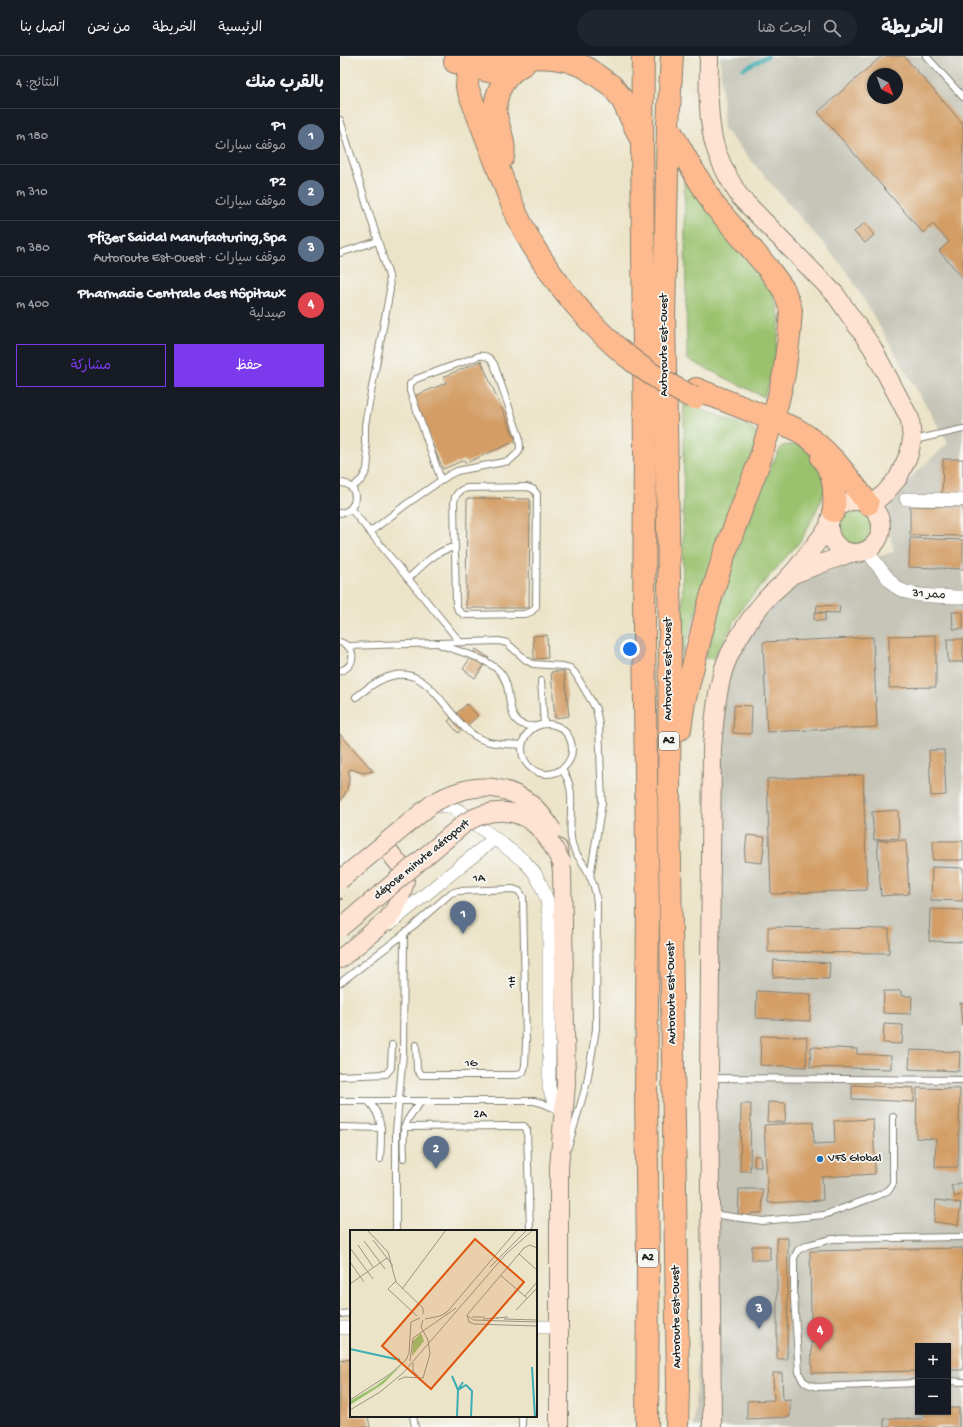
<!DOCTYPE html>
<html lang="ar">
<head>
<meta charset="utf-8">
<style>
	:root { --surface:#171b24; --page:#20242c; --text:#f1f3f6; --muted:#9ea1a6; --line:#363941; --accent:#7c3aed }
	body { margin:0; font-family:"Gochi Hand","Playpen Sans Arabic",sans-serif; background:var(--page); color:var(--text); direction:rtl }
	.controls { position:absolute; right:12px; bottom:12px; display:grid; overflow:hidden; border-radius:0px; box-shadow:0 1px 3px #0004 }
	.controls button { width:36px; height:36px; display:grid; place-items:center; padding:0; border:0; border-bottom:1px solid var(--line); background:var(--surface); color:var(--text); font:20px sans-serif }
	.compass { position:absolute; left:527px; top:12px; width:36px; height:36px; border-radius:50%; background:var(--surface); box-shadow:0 1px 3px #0004; rotate:139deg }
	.you { position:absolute; left:290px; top:593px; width:14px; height:14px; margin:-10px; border:3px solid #fff; border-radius:50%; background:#1a73e8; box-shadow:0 0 0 6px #1a73e833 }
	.badge { display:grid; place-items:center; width:26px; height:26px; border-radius:50%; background:var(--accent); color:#fff; font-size:13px; font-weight:700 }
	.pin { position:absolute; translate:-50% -33px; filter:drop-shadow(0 1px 2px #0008) }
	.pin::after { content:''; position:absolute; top:21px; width:14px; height:12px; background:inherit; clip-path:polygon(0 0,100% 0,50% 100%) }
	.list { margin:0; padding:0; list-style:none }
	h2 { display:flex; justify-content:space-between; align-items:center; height:52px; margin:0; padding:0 16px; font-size:17px }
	h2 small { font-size:13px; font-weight:400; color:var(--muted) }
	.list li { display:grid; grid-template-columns:26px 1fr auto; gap:12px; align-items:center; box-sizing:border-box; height:56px; padding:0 16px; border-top:1px solid var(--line) }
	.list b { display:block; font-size:15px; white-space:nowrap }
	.list p { margin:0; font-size:13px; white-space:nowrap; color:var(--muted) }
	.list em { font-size:13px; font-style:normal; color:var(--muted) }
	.actions { display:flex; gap:8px; padding:12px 16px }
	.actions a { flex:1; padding:9px 0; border:1px solid var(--accent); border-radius:0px; text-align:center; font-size:14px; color:var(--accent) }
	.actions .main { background:var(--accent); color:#fff }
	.icon { flex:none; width:22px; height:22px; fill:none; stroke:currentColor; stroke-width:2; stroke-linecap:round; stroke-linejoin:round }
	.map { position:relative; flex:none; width:623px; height:1371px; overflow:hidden; direction:ltr }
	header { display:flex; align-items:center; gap:24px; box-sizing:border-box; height:56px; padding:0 20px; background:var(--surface); border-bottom:1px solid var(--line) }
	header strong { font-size:19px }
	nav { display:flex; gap:22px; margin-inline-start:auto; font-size:14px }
	.search { width:280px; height:36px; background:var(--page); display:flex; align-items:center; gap:10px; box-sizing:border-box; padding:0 14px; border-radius:22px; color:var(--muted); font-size:15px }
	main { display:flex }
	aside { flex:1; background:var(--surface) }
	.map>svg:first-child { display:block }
	.industrial { fill:#c6c5b8; fill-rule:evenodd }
	.green { fill:#9ac26e; stroke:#5b6f45 }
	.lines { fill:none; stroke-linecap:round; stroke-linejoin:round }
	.stream { stroke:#3badb3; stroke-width:3.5 }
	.building { fill:#d39d65; fill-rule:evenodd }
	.lane-casing { stroke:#848072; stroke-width:8 }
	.street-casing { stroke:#848072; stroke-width:14 }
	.secondary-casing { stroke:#848072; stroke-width:20 }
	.highway-casing { stroke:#848072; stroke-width:24 }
	.path { stroke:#848072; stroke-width:2; stroke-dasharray:3 3; stroke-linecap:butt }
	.lane { stroke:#fff; stroke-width:6 }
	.street { stroke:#fff; stroke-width:13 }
	.secondary { stroke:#fee3d2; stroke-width:18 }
	.highway { stroke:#fcba8e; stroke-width:22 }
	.secondary-bridge-casing { stroke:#848072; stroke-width:20; stroke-linecap:butt }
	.highway-bridge-casing { stroke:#848072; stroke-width:24; stroke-linecap:butt }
	.secondary-bridge { stroke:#fee3d2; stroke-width:18 }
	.highway-bridge { stroke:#fcba8e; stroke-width:22 }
	.poi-dot { fill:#1f6fb2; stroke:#f6f6f2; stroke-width:1.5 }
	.labels { text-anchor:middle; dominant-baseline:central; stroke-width:3.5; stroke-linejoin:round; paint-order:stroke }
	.shield { fill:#f6f6f2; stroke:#5d5d5c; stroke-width:1 }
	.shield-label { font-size:11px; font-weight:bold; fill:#1c1c1c }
	.street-label { font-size:12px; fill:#1c1c1c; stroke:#f6f6f2 }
	.poi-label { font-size:12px; fill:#1c1c1c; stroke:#f6f6f2; text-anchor:start }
	.inset-river { fill:none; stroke:#3badb3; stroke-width:2 }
	.inset-road { fill:none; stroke:#999483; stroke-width:1 }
	.view { fill:#de560d; fill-opacity:0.15; stroke:#de560d; stroke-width:2 }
	.inset-edge { fill:none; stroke:#1c1c1c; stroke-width:2 }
</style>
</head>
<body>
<header>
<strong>الخريطة</strong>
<div class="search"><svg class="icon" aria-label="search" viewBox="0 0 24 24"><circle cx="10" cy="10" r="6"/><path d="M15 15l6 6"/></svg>ابحث هنا</div>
<nav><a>الرئيسية</a><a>الخريطة</a><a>من نحن</a><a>اتصل بنا</a></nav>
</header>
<main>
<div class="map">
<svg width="623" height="1371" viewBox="0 0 623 1371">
	<rect width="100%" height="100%" fill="#f6f6f2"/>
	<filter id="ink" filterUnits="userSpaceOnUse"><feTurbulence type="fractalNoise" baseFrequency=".025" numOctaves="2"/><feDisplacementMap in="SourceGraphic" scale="8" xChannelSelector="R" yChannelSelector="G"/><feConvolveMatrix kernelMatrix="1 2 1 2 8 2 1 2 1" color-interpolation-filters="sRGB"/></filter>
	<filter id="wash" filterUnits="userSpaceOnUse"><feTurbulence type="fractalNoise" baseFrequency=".012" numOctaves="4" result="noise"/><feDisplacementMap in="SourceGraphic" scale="16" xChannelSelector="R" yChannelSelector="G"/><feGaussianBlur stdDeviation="0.9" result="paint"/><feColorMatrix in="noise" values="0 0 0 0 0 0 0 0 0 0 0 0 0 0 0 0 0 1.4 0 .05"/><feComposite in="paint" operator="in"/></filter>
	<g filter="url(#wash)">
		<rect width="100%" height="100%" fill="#ece4c8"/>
		<path class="industrial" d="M 380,0 L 623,0 L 623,1371 L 354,1371 L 377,884 L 376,682 L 388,618 L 410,576 L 434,543 L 467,521 L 554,496 L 546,459 L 554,437 L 608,387 L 507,215 L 384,73 ZM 533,18 L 557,18 L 557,42 L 533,42 ZM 578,1290 L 608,1290 L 608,1356 L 578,1356 Z"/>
		<g class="green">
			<path d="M 344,121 L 432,232 L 440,264 L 434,312 L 424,341 L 347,303 Z"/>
			<path d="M 344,348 L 411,371 L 419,382 L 372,506 L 342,599 Z"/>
			<path d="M 458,388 L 474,400 L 486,423 L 482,443 L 462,483 L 404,549 L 373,603 L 365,602 L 393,506 L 418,434 L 442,390 Z"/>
			<circle cx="515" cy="471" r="17"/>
		</g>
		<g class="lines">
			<path class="stream" d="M 403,13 L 428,0"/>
		</g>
		<g id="blocks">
			<g class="building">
				<path d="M 542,0 L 564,0 L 623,68 L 623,222 L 599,195 L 609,186 L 593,168 L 583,177 L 478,56 ZM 533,18 L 557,18 L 557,42 L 533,42 Z"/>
				<path d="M 524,167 L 534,179 L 525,187 L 514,176 Z"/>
				<path d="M 141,305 L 176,385 L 126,407 L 124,404 L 103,413 L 72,341 L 106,327 L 103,321 Z"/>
				<path d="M 603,403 L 623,403 L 623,439 L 602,438 Z"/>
				<path d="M 127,442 L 190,443 L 189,552 L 126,552 Z"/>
				<path d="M 570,450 L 623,451 L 623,480 L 570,479 Z"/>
				<path d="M 570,482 L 623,484 L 623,513 L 569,511 Z"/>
				<path d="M 477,549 L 500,550 L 499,557 L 476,556 Z"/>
				<path d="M 612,556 L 623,556 L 623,573 L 613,573 Z"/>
				<path d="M 474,557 L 485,557 L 485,565 L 474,564 Z"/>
				<path d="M 207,579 L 208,602 L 194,603 L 193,580 Z"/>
				<path d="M 596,579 L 596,631 L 549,632 L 549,580 Z"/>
				<path d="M 533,581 L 537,671 L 427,676 L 423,586 Z"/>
				<path d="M 607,583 L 623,583 L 623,606 L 608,606 Z"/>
				<path d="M 136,593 L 149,602 L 135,622 L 123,613 Z"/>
				<path d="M 224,615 L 229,660 L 215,662 L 211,616 Z"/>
				<path d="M 127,648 L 138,660 L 118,677 L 108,665 Z"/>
				<path d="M 394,649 L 412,650 L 411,678 L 393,677 Z"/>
				<path d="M 0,678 L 33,715 L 23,717 L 11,713 L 9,714 L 9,724 L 7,734 L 0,746 Z"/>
				<path d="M 589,694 L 604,694 L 606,739 L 591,740 Z"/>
				<path d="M 523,719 L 527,834 L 431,838 L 427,723 Z"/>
				<path d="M 558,754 L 559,782 L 534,784 L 532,756 Z"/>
				<path d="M 407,779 L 425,781 L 422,807 L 404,805 Z"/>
				<path d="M 566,784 L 569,838 L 541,840 L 537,785 Z"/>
				<rect x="593" y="785" width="30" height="19"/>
				<path d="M 592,811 L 623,812 L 623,845 L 591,844 Z"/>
				<path d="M 590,853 L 623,854 L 623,886 L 589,885 Z"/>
				<path d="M 428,871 L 549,873 L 549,897 L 428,896 Z"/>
				<path d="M 434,904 L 490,907 L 489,923 L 433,921 Z"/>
				<path d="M 417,935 L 471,938 L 470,965 L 416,962 Z"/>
				<path d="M 544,935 L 561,935 L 561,940 L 572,940 L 571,958 L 543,957 Z"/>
				<path d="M 620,947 L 623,947 L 623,970 L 622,970 Z"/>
				<path d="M 544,968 L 563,969 L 562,988 L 543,987 Z"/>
				<path d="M 421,980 L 467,981 L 466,1011 L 420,1009 Z"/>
				<path d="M 471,991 L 517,993 L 517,998 L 551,1000 L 551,1013 L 470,1011 Z"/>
				<path d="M 570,994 L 620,996 L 619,1015 L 569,1013 Z"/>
				<path d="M 512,1029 L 574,1032 L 574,1046 L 512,1043 Z"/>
				<path d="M 577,1032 L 620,1033 L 618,1111 L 595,1111 L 596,1083 L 576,1082 Z"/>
				<path d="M 428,1046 L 446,1047 L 445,1066 L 427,1066 Z"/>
				<path d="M 401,1048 L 411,1048 L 410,1115 L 400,1115 Z"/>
				<path d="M 533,1063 L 535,1118 L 482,1121 L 483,1144 L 428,1147 L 424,1069 L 473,1066 L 474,1088 L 495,1087 L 494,1065 Z"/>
				<path d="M 414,1100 L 420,1100 L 421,1111 L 414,1111 Z"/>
				<path d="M 623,1126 L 623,1138 L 615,1141 L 611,1130 Z"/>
				<path d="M 399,1133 L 423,1133 L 422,1157 L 411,1157 L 411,1161 L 398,1161 Z"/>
				<path d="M 596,1144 L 621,1147 L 618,1169 L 594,1166 Z"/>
				<path d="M 437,1182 L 448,1182 L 447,1303 L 437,1303 Z"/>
				<rect x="412" y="1190" width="18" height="14"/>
				<path d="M 623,1192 L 623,1314 L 608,1314 L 608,1290 L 578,1290 L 578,1315 L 472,1317 L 470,1195 Z"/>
				<path d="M 11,1303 L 11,1360 L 28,1360 L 30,1371 L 0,1371 L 0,1305 Z"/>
				<path d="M 433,1317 L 442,1317 L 443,1344 L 450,1343 L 450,1361 L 407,1363 L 407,1345 L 434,1344 Z"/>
				<path d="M 608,1352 L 619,1352 L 619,1371 L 544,1371 L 544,1362 L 583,1363 L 583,1356 L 608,1356 Z"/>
			</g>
		</g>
	</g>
	<g filter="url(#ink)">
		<use href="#blocks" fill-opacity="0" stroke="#848072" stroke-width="1"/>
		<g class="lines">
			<g class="lane-casing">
				<g id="lane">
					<path d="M 586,0 L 623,41"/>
					<path d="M 0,64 L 49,220 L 50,234 L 25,369 L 25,387 L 28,403 L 27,414 L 22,423 L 12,432"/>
					<path d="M 0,197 L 38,185"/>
					<path d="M 574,384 L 623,373"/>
					<path d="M 0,427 C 20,427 20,455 0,457"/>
					<path d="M 187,431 L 193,433 L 197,438 L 196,551 L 191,556 L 184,558 L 124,559 L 118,554 L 116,548 L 114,446 C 115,439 119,434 127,432 Z"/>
					<path d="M 11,453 L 120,586"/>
					<path d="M 30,476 L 68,447 L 109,419 L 117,415 L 169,405 L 178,397 L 180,392 L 179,380 L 154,308 C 150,301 146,299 139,300 L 76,323 L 70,328 L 70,335 L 101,424"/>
					<path d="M 68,523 C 82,510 96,494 115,491"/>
					<path d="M 0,586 C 16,591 17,610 0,615"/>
					<path d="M 101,589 C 118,595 147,602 160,616 C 177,635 159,673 197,670"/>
					<path d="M 8,590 L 159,585 L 167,587 L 186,604 L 193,608 L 222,610 L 230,612 L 235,617 L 256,653 L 259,668 L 262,747 L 250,821"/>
					<path d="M 201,625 L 204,668"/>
					<path d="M 16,641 C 24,635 32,628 41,624 C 75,607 92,633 111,656 C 118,665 125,674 135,680 C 149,689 166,688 182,689"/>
					<circle cx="207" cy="693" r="25"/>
					<path d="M 221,713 C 238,732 228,759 231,782 C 232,795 241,803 247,814 C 253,825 256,835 257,847 L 256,973 L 247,1026 L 228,1091"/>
					<path d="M 0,927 L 64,878 L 111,837 L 118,835 L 173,833 L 179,835 L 183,841 L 186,987 L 185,1010 L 183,1016 L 177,1019 L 81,1019 L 77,1014 L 76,989"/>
					<path d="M 0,1020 L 46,1018 L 51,1012 L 52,989"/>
					<path d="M 370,1022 L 623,1024"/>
					<path d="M 0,1045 L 194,1045 L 202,1047 L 216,1053"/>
					<path d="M 28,1045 C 45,1061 41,1082 40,1103"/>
					<path d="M 0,1071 L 41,1072"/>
					<path d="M 64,1071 L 184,1070 L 187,1074 L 190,1175"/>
					<path d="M 64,1102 C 63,1072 61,1068 82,1045"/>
					<path d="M 371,1158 L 423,1165 L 484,1159 L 537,1140 L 549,1134 L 553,1127 L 553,1061"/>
					<path d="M 56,1175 L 56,1076 L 63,998 L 64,878"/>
					<path d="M 0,1258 L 11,1257"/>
					<path d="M 608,1325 L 623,1326"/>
					<path d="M 578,1327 L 477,1331 C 466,1328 462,1326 459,1316 L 454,1242 L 454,1202 L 458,1194 L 468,1189 L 492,1183 L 623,1181"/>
					<path d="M 73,1360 L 75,1371"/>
					<path d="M 182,1360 L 182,1371"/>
				</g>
			</g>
			<g class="street-casing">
				<g id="street">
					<path d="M 566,443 L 623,444"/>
					<path d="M 527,495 C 534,504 548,524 556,531 C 570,542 605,540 623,541"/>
					<path d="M 91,751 C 102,748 111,750 121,756 L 184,805 L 194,816 L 201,829 L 207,844 L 209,859 L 209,1032 C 212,1042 216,1049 223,1056"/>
					<path d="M 49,868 L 155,782"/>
					<path d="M 196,1271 L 219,1271"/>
					<path d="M 0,1272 L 11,1272"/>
				</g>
			</g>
			<g class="secondary-casing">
				<g id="secondary">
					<path d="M 369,0 C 369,25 367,51 372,77 C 375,99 388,122 400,141 L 495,238 L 532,291 L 570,363 L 572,384 L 569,398 L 558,422 L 545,437 L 531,449"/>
					<circle cx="515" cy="471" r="26"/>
					<path d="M 451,519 L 510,497"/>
					<path d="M 218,792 L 222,815 L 226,1028 L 219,1111 L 219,1371"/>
					<path d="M 0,903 L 48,863 C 59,849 64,835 66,817 L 44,789"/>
					<path d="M 372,1371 L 369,1022 L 372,693 C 374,667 376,641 383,615 C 390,592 412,558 429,540 C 436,533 444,527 451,519 C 464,504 476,487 489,471"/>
				</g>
			</g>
			<g class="highway-casing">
				<g id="highway">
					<path d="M 151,0 C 135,7 127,11 127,31 L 170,143 C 188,189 216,228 249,264"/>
					<path d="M 303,0 L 302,86 L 305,396 L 304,578 L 308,859 L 306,1034 L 308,1202 L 307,1371"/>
					<path d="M 332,0 L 328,69 L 324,261 L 330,575 L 329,743 L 338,1330 L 337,1371"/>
					<path d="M 115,6 L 148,15 L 182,4 L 198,1 L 213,2 L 229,5 L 245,11 L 272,30 L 282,43 L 300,81"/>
					<path d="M 329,72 L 348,106 L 374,149 L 427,211 L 444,234 L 451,254 L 449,281 L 444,318 L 437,348 L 418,409 L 384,499 L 368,551 L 344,646 L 340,673"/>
					<path d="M 163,101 C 166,86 158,73 156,58 C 153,37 166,17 184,8"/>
					<path d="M 356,333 L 456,373 C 488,392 506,418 528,448"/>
					<path d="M 482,402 C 495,419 495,435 494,455"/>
				</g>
			</g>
			<path class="path" d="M 0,844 L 5,840"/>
			<use href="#lane" class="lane"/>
			<use href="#street" class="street"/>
			<use href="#secondary" class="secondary"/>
			<use href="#highway" class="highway"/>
			<g class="secondary-bridge-casing">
				<g id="secondary-bridge">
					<path d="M 0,824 L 92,748 C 137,721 184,726 212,774"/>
					<path d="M 0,872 L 125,767 C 151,751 181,751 202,775 C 210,784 216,796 222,807"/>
				</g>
			</g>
			<g class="highway-bridge-casing">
				<path id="highway-bridge" d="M 249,264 C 281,299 311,321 354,342"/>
			</g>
			<use href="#secondary-bridge" class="secondary-bridge"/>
			<use href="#highway-bridge" class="highway-bridge"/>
		</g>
	</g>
	<circle class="poi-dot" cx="480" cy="1103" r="4"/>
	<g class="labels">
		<g class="shield">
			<rect x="319" y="676" width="20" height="18" rx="3"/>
			<rect x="298" y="1193" width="20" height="18" rx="3"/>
		</g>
		<g class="shield-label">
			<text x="329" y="685">A2</text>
			<text x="308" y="1202">A2</text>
		</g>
		<g class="street-label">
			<text transform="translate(325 289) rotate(-90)">Autoroute Est-Ouest</text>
			<text transform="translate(589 539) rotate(4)">ممر 31</text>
			<text transform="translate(329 613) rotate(-90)">Autoroute Est-Ouest</text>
			<text transform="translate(82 804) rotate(-39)">dépose minute aéroport</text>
			<text transform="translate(139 823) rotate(-2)">1A</text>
			<text transform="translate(173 926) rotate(-91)">1H</text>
			<text transform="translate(332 937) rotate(-91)">Autoroute Est-Ouest</text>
			<text x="131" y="1008">1G</text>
			<text transform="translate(140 1059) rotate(-1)">2A</text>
			<text transform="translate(337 1261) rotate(-91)">Autoroute Est-Ouest</text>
		</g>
		<g class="poi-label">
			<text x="488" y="1103">VFS Global</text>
		</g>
	</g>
	<g transform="translate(10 1174)">
		<rect width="187" height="187" fill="#ece4c8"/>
		<path d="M 71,103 L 74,111 L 62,126 L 63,111 ZM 52,135 L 33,154 L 0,175 L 0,171 L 26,156 Z" fill="#9ac26e"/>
		<path class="inset-river" d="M 0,119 L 50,130M 182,137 L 185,187M 102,146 L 108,160 L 113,152M 107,187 L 108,160 L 116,155 L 122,161 L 121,187"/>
		<path class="inset-road" d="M 17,0 L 38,22 L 46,52 L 73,78 L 73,84M 23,10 L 37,28M 14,11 L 35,39M 8,15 L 23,37M 0,18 L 23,49M 187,18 L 180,15 L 174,18 L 117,85 L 119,92 L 124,94 L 187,96M 169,24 L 187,40M 0,32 L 14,52M 140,37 L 177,0M 150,45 L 177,68M 46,51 L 38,59 L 67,86M 0,54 L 37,28 L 43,36M 52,59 L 96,0M 175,66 L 187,52M 166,80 L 186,59M 118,86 L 123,90 L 187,92M 122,87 L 135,87M 146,88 L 158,87M 75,89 L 90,86 L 97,82 L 167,0M 133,89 L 148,88M 154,89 L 187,90M 60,131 L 63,108 L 106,78M 63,133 L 63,141 L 68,146M 48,150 L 55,147 L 73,148 L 80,124 L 78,110 L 71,97 L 73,90M 0,170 L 40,144 L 56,130 L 59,123 L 61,92 L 70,88M 0,180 L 30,162 L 53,143 L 156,24 L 183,0"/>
		<path class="view" d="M 125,9 L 174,52 L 81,159 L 32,116 Z"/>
		<rect width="187" height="187" class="inset-edge"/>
	</g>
</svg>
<div class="controls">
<button>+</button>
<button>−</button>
</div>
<svg class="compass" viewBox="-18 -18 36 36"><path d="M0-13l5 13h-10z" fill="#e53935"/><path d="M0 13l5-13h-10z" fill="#9ea1a6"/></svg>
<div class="you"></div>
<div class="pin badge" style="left:123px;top:878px;background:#5c6f8a">1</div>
<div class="pin badge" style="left:96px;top:1113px;background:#5c6f8a">2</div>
<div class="pin badge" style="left:419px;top:1273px;background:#5c6f8a">3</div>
<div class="pin badge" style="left:480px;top:1294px;background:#e0444e">4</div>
</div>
<aside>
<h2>بالقرب منك<small>النتائج: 4</small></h2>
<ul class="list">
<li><span class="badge" style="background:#5c6f8a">1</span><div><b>P1</b><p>موقف سيارات</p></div><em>180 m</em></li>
<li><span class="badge" style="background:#5c6f8a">2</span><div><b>P2</b><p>موقف سيارات</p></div><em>310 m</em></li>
<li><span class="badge" style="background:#5c6f8a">3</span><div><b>Pfizer Saidal Manufacturing,Spa</b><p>موقف سيارات · Autoroute Est-Ouest</p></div><em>380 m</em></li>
<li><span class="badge" style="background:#e0444e">4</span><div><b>Pharmacie Centrale des Hôpitaux</b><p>صيدلية</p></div><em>400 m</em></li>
</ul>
<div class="actions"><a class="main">حفظ</a><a>مشاركة</a></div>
</aside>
</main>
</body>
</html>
